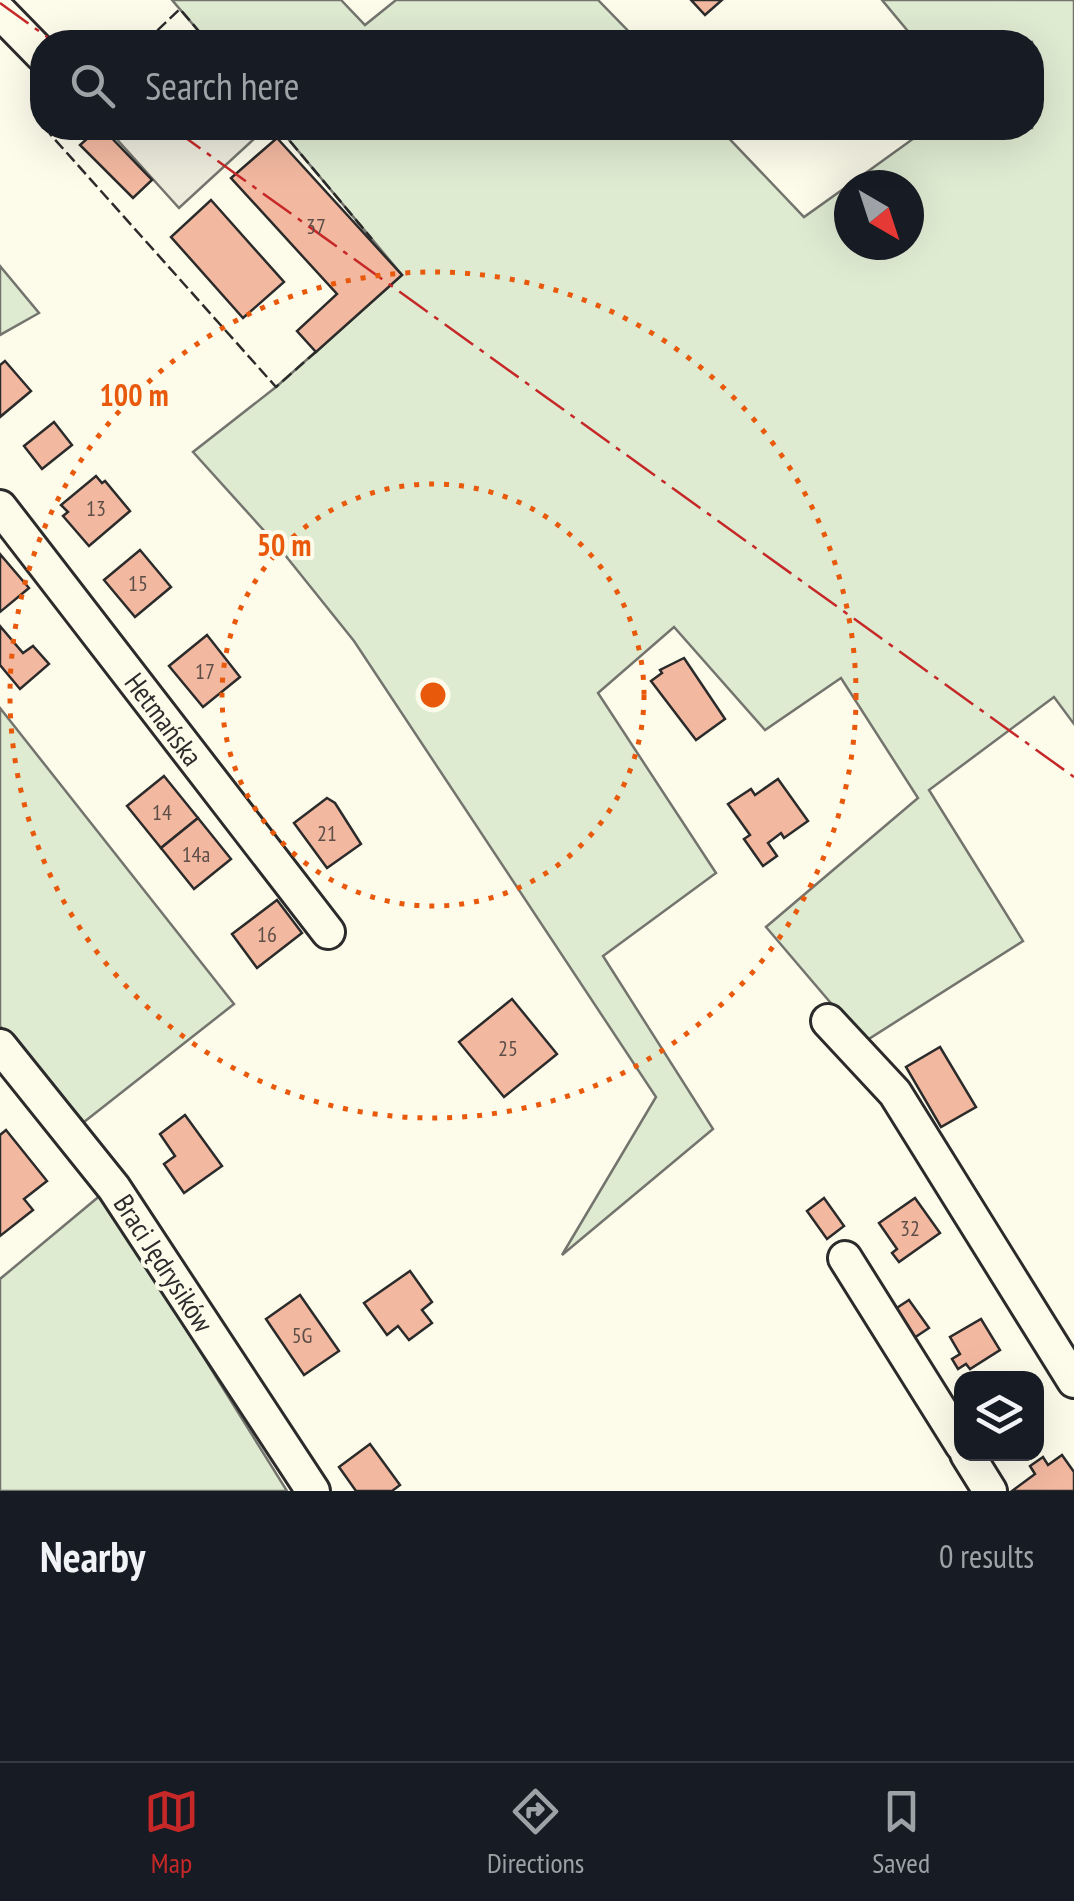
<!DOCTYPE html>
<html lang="en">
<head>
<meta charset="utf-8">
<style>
	:root { --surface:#171b24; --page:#20242c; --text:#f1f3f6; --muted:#9ea1a6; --line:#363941; --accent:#c62828 }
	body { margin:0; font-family:"PT Sans Narrow",sans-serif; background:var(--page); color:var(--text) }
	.controls { position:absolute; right:30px; bottom:30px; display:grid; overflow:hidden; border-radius:20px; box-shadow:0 10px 40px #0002 }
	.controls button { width:90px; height:90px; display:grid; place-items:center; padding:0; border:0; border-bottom:2px solid var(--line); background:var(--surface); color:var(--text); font:50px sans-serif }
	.compass { position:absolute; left:834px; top:170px; width:90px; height:90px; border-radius:50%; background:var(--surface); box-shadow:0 10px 40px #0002; rotate:141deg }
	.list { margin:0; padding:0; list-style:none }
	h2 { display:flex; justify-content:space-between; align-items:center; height:130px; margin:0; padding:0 40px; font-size:42px }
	h2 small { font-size:32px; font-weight:400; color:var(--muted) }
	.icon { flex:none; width:55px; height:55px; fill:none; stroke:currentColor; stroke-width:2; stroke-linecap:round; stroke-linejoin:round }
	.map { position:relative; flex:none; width:1074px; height:1491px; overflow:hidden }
	.search { position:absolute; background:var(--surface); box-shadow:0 10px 40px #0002; left:30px; right:30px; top:30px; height:110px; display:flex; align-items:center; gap:25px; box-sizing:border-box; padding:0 35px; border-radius:40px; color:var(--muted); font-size:38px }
	.sheet { height:270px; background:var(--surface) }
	nav { display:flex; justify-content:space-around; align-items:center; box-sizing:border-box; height:140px; border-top:2px solid var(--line); background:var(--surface); font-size:28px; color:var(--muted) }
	nav a { display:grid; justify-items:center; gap:5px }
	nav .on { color:var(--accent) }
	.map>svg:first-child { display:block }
	.green { fill:#deebd1; stroke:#74746e; stroke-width:2.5 }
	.parking { fill:#eceadb; stroke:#74746e; stroke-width:2.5 }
	.building { fill:#f2b8a0; stroke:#2b2b2b; stroke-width:2.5 }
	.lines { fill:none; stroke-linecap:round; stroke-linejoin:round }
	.minor-casing { stroke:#2b2b2b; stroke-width:38 }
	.minor { stroke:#fdfbea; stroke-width:32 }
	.fence { stroke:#2b2b2b; stroke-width:2.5; stroke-dasharray:12 5; stroke-linecap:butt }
	.power { stroke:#c62828; stroke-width:2.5; stroke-dasharray:35 8 5 8; stroke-linecap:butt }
	.ring { fill:none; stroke:#e8590c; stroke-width:5; stroke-dasharray:5 10 }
	.labels { text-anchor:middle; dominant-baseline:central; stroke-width:8; stroke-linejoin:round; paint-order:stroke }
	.number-label { font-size:22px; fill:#5d4e48 }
	.street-label { font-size:28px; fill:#2b2b2b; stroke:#fdfbea }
	.centre { fill:#e8590c; stroke:#fdfbea; stroke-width:5 }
	.ring-label { font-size:30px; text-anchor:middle; font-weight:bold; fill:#e8590c; stroke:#fdfbea; stroke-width:8; stroke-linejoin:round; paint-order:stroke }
</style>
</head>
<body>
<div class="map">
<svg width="1074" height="1491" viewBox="0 0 1074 1491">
	<rect width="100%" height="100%" fill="#fdfbea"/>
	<g class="green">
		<path d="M 172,0 L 341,0 L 365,25 L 396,0 L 598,0 L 639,42 L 208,42 Z"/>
		<path d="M 882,0 L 1074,0 L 1074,724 L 1054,697 L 929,790 L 1023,941 L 864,1042 L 766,927 L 918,798 L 841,678 L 765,730 L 674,627 L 598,693 L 716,873 L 603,956 L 713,1129 L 562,1255 L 656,1097 L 354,641 L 277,545 L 193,452 L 276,387 L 402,275 L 279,128 L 719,128 L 804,217 L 849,185 L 849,245 L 909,245 L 909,185 L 849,185 L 917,136 L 921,128 L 1032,128 L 1032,42 L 917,42 Z"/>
		<path d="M 0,266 L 39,313 L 0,335 Z"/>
		<path d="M 0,708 L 234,1004 L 84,1122 L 0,1026 Z"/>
		<path d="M 102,1194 L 287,1491 L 0,1491 L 0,1279 Z"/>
	</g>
	<path class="parking" d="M 122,128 L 242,128 L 254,139 L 179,208 L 113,135 Z"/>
	<g class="building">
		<path d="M 691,0 L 722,0 L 705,15 Z"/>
		<path d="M 99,128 L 102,128 L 152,180 L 133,198 L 80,145 Z"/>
		<path d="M 277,138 L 402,275 L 316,352 L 297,331 L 337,294 L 231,178 Z"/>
		<path d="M 211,200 L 284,282 L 243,318 L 171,237 Z"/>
		<path d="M 5,361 L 31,391 L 0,417 L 0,365 Z"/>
		<path d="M 54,422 L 72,445 L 42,469 L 24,446 Z"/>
		<path d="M 96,476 L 102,483 L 105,481 L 130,511 L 89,546 L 63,516 L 68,512 L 61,505 Z"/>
		<path d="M 140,550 L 171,587 L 135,617 L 104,580 Z"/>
		<path d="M 0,554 L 29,588 L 0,612 Z"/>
		<path d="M 0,626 L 23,653 L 33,646 L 49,664 L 20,689 L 0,665 Z"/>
		<path d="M 207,635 L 240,677 L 203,707 L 169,666 Z"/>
		<path d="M 684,658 L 725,719 L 696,740 L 651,681 L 662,673 L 660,670 Z"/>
		<path d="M 164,776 L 198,818 L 161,848 L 127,806 Z"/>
		<path d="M 778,779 L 808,821 L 784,838 L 781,833 L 768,843 L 777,856 L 763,866 L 744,839 L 750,835 L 728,804 L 751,789 L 755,795 Z"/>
		<path d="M 327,798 L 335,803 L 361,844 L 327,868 L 294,823 Z"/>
		<path d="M 198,818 L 231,859 L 194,889 L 161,848 Z"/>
		<path d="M 277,900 L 302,933 L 257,968 L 232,934 Z"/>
		<path d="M 512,999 L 557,1054 L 504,1097 L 459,1042 Z"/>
		<path d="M 940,1047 L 976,1107 L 941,1127 L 906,1067 Z"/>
		<path d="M 185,1115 L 222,1166 L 184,1193 L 164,1164 L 175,1156 L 160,1134 Z"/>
		<path d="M 6,1130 L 47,1181 L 24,1199 L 33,1210 L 0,1236 L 0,1135 Z"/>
		<path d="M 824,1198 L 844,1226 L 827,1239 L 807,1211 Z"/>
		<path d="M 915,1198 L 940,1233 L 899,1262 L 892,1253 L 897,1249 L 879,1223 Z"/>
		<path d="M 410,1271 L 432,1302 L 422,1310 L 432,1323 L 409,1340 L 398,1326 L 387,1335 L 364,1303 Z"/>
		<path d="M 300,1295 L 339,1351 L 304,1375 L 266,1319 Z"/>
		<path d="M 909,1300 L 929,1328 L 911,1340 L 892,1311 Z"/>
		<path d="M 981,1319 L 1000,1350 L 970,1369 L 966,1364 L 958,1369 L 952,1359 L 960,1354 L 950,1337 Z"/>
		<path d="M 370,1444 L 400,1485 L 392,1491 L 356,1491 L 339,1467 Z"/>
		<path d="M 1062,1455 L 1074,1472 L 1074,1491 L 1012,1491 L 1035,1474 L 1030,1466 L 1043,1457 L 1048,1465 Z"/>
	</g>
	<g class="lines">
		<g class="minor-casing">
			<g id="minor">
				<path d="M 0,12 L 42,55"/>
				<path d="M 0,507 L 328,932"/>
				<path d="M 828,1021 L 895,1093 L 1074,1381"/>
				<path d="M 0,1046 L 114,1188 L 313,1491"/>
				<path d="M 845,1258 L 962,1445"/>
				<path d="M 967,1454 L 990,1491"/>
			</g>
		</g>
		<use href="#minor" class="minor"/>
		<g class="fence">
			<path d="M 145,42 L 180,9 L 208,42"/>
			<path d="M 57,128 L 50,134 L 276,387 L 318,350"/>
			<path d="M 279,128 L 372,239"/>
		</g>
		<g class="power">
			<path d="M 0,3 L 54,42"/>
			<path d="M 172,128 L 1074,777"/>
		</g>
	</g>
	<g class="ring">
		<circle cx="433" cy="695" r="211"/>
		<circle cx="433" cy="695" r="423"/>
	</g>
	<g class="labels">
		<g class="number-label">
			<text x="316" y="226">37</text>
			<text x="96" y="508">13</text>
			<text x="138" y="583">15</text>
			<text x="205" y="671">17</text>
			<text x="162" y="812">14</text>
			<text x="327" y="833">21</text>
			<text x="196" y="854">14a</text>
			<text x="267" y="934">16</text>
			<text x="508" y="1048">25</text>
			<text x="910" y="1228">32</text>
			<text x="302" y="1335">5G</text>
		</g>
		<g class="street-label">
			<text transform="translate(164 719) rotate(53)">Hetmańska</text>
			<text transform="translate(164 1263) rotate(57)">Braci Jędrysików</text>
		</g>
	</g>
	<circle cx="433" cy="695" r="15" class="centre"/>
	<g class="ring-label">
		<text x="134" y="406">100 m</text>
		<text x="284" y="556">50 m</text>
	</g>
</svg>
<div class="controls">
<button><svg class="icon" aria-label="layers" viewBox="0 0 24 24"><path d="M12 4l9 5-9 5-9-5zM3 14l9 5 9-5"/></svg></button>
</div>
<svg class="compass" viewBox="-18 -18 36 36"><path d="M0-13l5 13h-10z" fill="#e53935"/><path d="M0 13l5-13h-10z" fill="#9ea1a6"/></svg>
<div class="search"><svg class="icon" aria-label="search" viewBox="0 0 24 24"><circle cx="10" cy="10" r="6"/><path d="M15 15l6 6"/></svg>Search here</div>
</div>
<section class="sheet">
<h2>Nearby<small>0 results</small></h2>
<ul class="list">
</ul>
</section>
<nav>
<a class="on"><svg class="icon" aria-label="map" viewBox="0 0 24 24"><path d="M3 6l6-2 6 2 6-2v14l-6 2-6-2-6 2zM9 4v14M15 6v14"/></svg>Map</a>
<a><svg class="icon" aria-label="directions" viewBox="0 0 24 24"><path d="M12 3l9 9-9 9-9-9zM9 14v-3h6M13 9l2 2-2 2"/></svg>Directions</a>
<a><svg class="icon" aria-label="saved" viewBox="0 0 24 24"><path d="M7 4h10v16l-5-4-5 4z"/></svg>Saved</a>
</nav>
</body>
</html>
